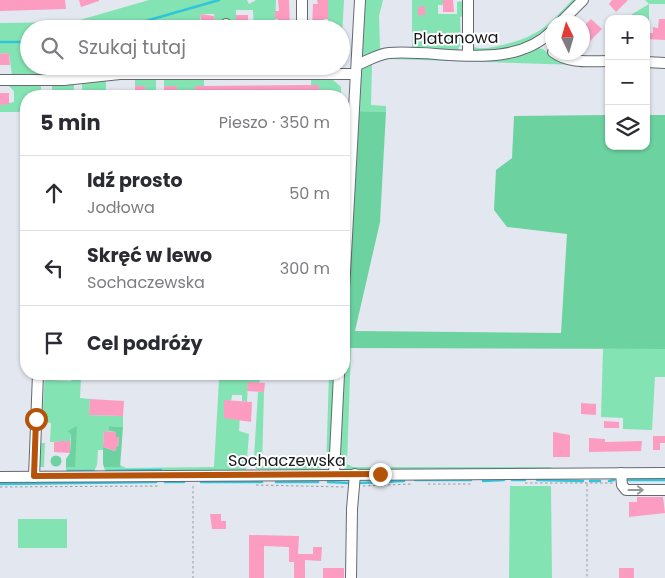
<!DOCTYPE html>
<html lang="pl">
<head>
<meta charset="utf-8">
<style>
	:root { --surface:#fff; --page:#f2f2f3; --text:#2b2b33; --muted:#7c7c81; --line:#e1e1e2 }
	body { margin:0; font-family:Poppins,sans-serif; background:var(--page); color:var(--text) }
	.controls { position:absolute; right:15px; top:15px; display:grid; overflow:hidden; border-radius:10px; box-shadow:0 1px 4px #0004 }
	.controls button { width:45px; height:45px; display:grid; place-items:center; padding:0; border:0; border-bottom:1px solid var(--line); background:var(--surface); color:var(--text); font:25px sans-serif }
	.compass { position:absolute; left:545px; top:15px; width:45px; height:45px; border-radius:50%; background:var(--surface); box-shadow:0 1px 4px #0004; rotate:355deg }
	.stop { position:absolute; width:15px; height:15px; margin:-11px; border:4px solid #b45309; border-radius:50%; background:#fff }
	.stop.end { background:#b45309; border-color:#fff; box-shadow:0 1px 5px #0008 }
	.list { margin:0; padding:0; list-style:none }
	h2 { display:flex; justify-content:space-between; align-items:center; height:65px; margin:0; padding:0 20px; font-size:21px }
	h2 small { font-size:16px; font-weight:400; color:var(--muted) }
	.list li { display:grid; grid-template-columns:32px 1fr auto; gap:15px; align-items:center; box-sizing:border-box; height:75px; padding:0 20px; border-top:1px solid var(--line) }
	.list b { display:block; font-size:19px; white-space:nowrap }
	.list p { margin:0; font-size:16px; white-space:nowrap; color:var(--muted) }
	.list em { font-size:16px; font-style:normal; color:var(--muted) }
	.icon { flex:none; width:28px; height:28px; fill:none; stroke:currentColor; stroke-width:2; stroke-linecap:round; stroke-linejoin:round }
	.map { position:relative; flex:none; width:665px; height:578px; overflow:hidden }
	.search { position:absolute; background:var(--surface); box-shadow:0 1px 4px #0004; left:20px; top:20px; width:330px; height:55px; display:flex; align-items:center; gap:12px; box-sizing:border-box; padding:0 18px; border-radius:28px; color:var(--muted); font-size:19px }
	.panel { position:absolute; background:var(--surface); box-shadow:0 1px 4px #0004; left:20px; top:90px; width:330px; height:290px; border-radius:20px }
	.map>svg:first-child { display:block }
	.green { fill:#84e3b3 }
	.forest { fill:#6bd2a0 }
	.lines { fill:none; stroke-linecap:round; stroke-linejoin:round }
	.stream { stroke:#30c5da; stroke-width:2.5 }
	.building { fill:#fb9cc0 }
	.minor-casing { stroke:#656971; stroke-width:12 }
	.path { stroke:#979aa1; stroke-width:1; stroke-dasharray:2.5 2.5; stroke-linecap:butt }
	.minor { stroke:#fff; stroke-width:10 }
	.oneway { stroke:#969798 }
	.route { stroke:#b45309; stroke-width:6 }
	.labels { text-anchor:middle; dominant-baseline:central; stroke-width:4; stroke-linejoin:round; paint-order:stroke }
	.street-label { font-size:16px; fill:#15171a; stroke:#fff }
</style>
</head>
<body>
<div class="map">
<svg width="665" height="578" viewBox="0 0 665 578">
	<rect width="100%" height="100%" fill="#e3e7f0"/>
	<g class="green">
		<path d="M 149,0 L 247,0 L 249,4 L 256,0 L 276,0 L 275,29 L 254,29 L 253,10 L 236,10 L 236,22 L 215,24 L 214,14 L 201,14 L 199,29 L 29,29 L 29,66 L 39,66 L 39,75 L 12,75 L 9,53 L 0,54 L 0,23 L 73,22 Z"/>
		<path d="M 328,0 L 344,0 L 341,54 L 341,29 L 328,29 Z"/>
		<path d="M 363,0 L 383,0 L 379,16 L 380,48 L 412,47 L 412,0 L 443,0 L 443,5 L 438,5 L 438,14 L 457,14 L 457,2 L 463,1 L 463,16 L 460,17 L 461,45 L 458,48 L 460,50 L 361,59 Z"/>
		<path d="M 572,0 L 580,0 L 557,22 L 552,22 L 552,27 C 523,46 509,54 474,51 L 472,46 C 479,50 490,48 498,46 C 537,37 545,29 572,0 Z"/>
		<path d="M 645,0 L 665,0 L 665,4 L 649,4 L 649,57 L 646,57 L 646,19 L 629,19 L 629,16 L 649,4 Z"/>
		<path d="M 538,48 L 543,49 L 558,62 L 609,66 L 388,59 L 372,63 L 371,105 L 386,106 L 386,112 L 355,111 L 358,74 L 362,65 L 388,58 L 443,59 Z"/>
		<path d="M 46,66 L 75,66 L 76,74 L 47,74 Z"/>
		<path d="M 84,66 L 109,66 L 109,70 L 84,73 Z"/>
		<path d="M 173,66 L 218,66 L 215,69 L 173,69 Z"/>
		<path d="M 234,66 L 294,66 L 291,69 L 236,69 Z"/>
		<path d="M 135,79 L 156,79 L 156,93 L 153,93 L 153,96 L 145,96 L 145,86 L 135,86 Z"/>
		<path d="M 164,79 L 204,79 L 204,86 L 195,86 L 195,96 L 177,96 L 177,87 L 164,86 Z"/>
		<path d="M 311,79 L 332,79 L 341,87 L 341,96 L 321,96 L 321,91 L 311,85 Z"/>
		<path d="M 106,81 L 106,91 L 97,91 L 96,96 L 82,96 L 82,84 Z"/>
		<path d="M 8,85 L 41,85 L 41,93 L 28,93 L 28,96 L 26,96 L 26,112 L 0,112 L 0,105 L 14,102 L 14,91 Z"/>
		<path d="M 52,85 L 74,85 L 74,92 L 65,92 L 65,96 L 52,96 Z"/>
		<path d="M 345,111 L 349,111 L 344,220 Z"/>
		<path d="M 346,348 L 351,348 L 347,464 L 353,467 L 552,467 L 550,469 L 345,470 L 339,463 Z"/>
		<path d="M 603,349 L 665,349 L 665,377 L 655,377 L 652,430 L 623,429 L 623,418 L 601,417 Z"/>
		<path d="M 45,374 L 51,374 L 51,380 L 71,381 L 72,378 L 81,378 L 80,398 L 90,399 L 89,415 L 123,416 L 123,427 L 109,426 L 109,431 L 104,431 L 103,450 L 98,450 L 97,465 L 94,471 L 66,471 L 66,467 L 75,467 L 71,434 L 70,441 L 50,442 L 51,423 L 42,422 Z"/>
		<path d="M 329,374 L 336,374 L 332,464 L 329,468 L 326,468 Z"/>
		<path d="M 219,380 L 260,380 L 259,383 L 248,382 L 247,402 L 242,401 L 242,395 L 232,395 L 231,401 L 224,400 L 224,411 L 240,413 L 239,431 L 249,434 L 246,470 L 105,471 L 104,467 L 120,465 L 126,468 L 214,467 Z"/>
		<path d="M 258,392 L 264,392 L 262,465 L 324,464 L 324,468 L 303,470 L 256,469 L 254,458 Z"/>
		<path d="M 39,443 L 45,443 L 44,467 L 36,467 Z"/>
		<path d="M 510,486 L 551,486 L 552,578 L 509,578 Z"/>
		<rect x="18" y="519" width="49" height="29"/>
	</g>
	<g class="forest">
		<path d="M 355,111 L 386,112 L 380,222 L 355,331 L 561,333 L 567,234 L 507,227 L 494,210 L 496,170 L 512,158 L 514,116 L 609,115 L 609,146 L 646,146 L 646,115 L 665,115 L 665,349 L 346,348 L 347,339 L 344,338 L 344,330 Z"/>
		<path d="M 77,426 L 75,467 L 66,467 L 66,459 L 70,453 L 71,434 L 68,431 Z"/>
		<path d="M 109,426 L 123,427 L 120,467 L 104,467 L 103,464 L 103,447 L 115,451 L 116,447 L 118,447 L 119,437 L 116,437 L 116,432 L 109,431 Z"/>
		<circle cx="56" cy="461" r="5.5"/>
	</g>
	<g class="lines">
		<g class="stream">
			<path d="M 118,29 L 219,0"/>
			<path d="M 0,42 L 29,42"/>
			<path d="M 68,471 L 94,471"/>
			<path d="M 107,471 L 161,470"/>
			<path d="M 415,480 L 471,480"/>
			<path d="M 512,480 L 525,480"/>
			<path d="M 537,480 L 583,481"/>
			<path d="M 627,480 L 665,480"/>
			<path d="M 483,481 L 504,480"/>
			<path d="M 590,481 L 600,481"/>
			<path d="M 609,481 L 614,480"/>
			<path d="M 165,482 L 184,482"/>
			<path d="M 201,482 L 262,482"/>
			<path d="M 276,482 L 318,482"/>
			<path d="M 328,482 L 349,483"/>
			<path d="M 359,483 L 404,481"/>
			<path d="M 0,484 L 156,482"/>
		</g>
	</g>
	<g class="building">
		<path d="M 0,0 L 65,0 L 66,9 L 0,11 Z"/>
		<path d="M 79,0 L 99,0 L 99,1 L 81,7 Z"/>
		<path d="M 278,0 L 289,0 L 290,29 L 279,29 L 278,19 L 275,19 L 275,11 L 279,11 Z"/>
		<path d="M 317,0 L 328,0 L 328,19 L 324,19 L 324,29 L 312,29 L 313,4 L 318,4 Z"/>
		<path d="M 443,0 L 453,0 L 454,12 L 443,12 Z"/>
		<path d="M 612,0 L 628,0 L 616,12 L 609,4 Z"/>
		<path d="M 425,6 L 425,15 L 418,15 L 418,7 Z"/>
		<path d="M 201,14 L 214,16 L 215,27 L 201,29 Z"/>
		<path d="M 236,15 L 248,15 L 248,29 L 236,27 Z"/>
		<path d="M 591,19 L 602,29 L 582,49 L 582,28 Z"/>
		<path d="M 659,19 L 665,19 L 665,40 L 646,39 L 646,33 L 653,33 L 653,27 L 658,28 Z"/>
		<path d="M 9,53 L 10,65 L 0,65 L 0,54 Z"/>
		<path d="M 309,85 L 319,85 L 319,96 L 195,96 L 195,86 Z"/>
		<rect x="135" y="86" width="10" height="10"/>
		<rect x="164" y="86" width="13" height="10"/>
		<path d="M 115,90 L 115,96 L 93,96 L 93,91 Z"/>
		<path d="M 0,93 L 9,93 L 9,104 L 0,105 Z"/>
		<path d="M 248,382 L 265,383 L 264,392 L 247,391 Z"/>
		<path d="M 90,399 L 124,401 L 123,416 L 89,415 Z"/>
		<path d="M 224,400 L 252,402 L 251,422 L 224,418 Z"/>
		<path d="M 581,403 L 596,404 L 596,415 L 581,414 Z"/>
		<path d="M 604,421 L 619,422 L 619,428 L 604,428 Z"/>
		<path d="M 104,431 L 116,432 L 116,437 L 119,437 L 118,447 L 116,447 L 115,451 L 103,447 Z"/>
		<path d="M 553,432 L 570,435 L 570,457 L 553,457 Z"/>
		<path d="M 653,436 L 665,436 L 665,443 L 660,443 L 660,450 L 653,450 Z"/>
		<path d="M 589,438 L 605,439 L 605,442 L 642,441 L 641,451 L 589,452 Z"/>
		<path d="M 62,441 L 70,441 L 70,453 L 54,452 L 54,442 Z"/>
		<path d="M 637,497 L 663,497 L 665,513 L 629,517 L 629,502 L 637,502 Z"/>
		<path d="M 210,514 L 221,514 L 221,521 L 226,521 L 226,529 L 212,529 Z"/>
		<path d="M 249,535 L 299,536 L 298,554 L 313,554 L 313,547 L 322,547 L 321,561 L 305,560 L 305,578 L 294,578 L 294,562 L 289,562 L 289,547 L 264,546 L 264,578 L 249,578 Z"/>
		<rect x="323" y="568" width="21" height="10"/>
		<rect x="619" y="568" width="15" height="10"/>
	</g>
	<g class="lines">
		<g class="minor-casing">
			<g id="minor">
				<path d="M 302,0 L 302,29"/>
				<path d="M 468,0 L 468,55"/>
				<path d="M 561,22 L 583,0"/>
				<path d="M 226,24 L 226,29"/>
				<path d="M 553,52 C 569,64 590,61 609,61"/>
				<path d="M 646,62 L 665,63"/>
				<path d="M 357,65 C 367,61 378,54 389,53 C 441,49 511,72 552,31"/>
				<path d="M 0,80 L 64,80 L 120,74 L 356,74"/>
				<path d="M 344,290 L 360,0"/>
				<path d="M 621,473 L 622,485 L 626,490 L 665,490"/>
				<path d="M 334,475 L 339,374"/>
				<path d="M 0,477 L 665,473"/>
				<path d="M 34,477 L 38,374"/>
				<path d="M 351,578 L 352,509 L 355,474"/>
			</g>
		</g>
		<g class="path">
			<path d="M 525,483 L 614,483"/>
			<path d="M 428,484 L 471,484"/>
			<path d="M 587,484 L 587,578"/>
			<path d="M 256,485 L 344,487"/>
			<path d="M 193,486 L 193,578"/>
			<path d="M 363,486 L 412,484"/>
			<path d="M 0,487 L 159,486"/>
		</g>
		<use href="#minor" class="minor"/>
	</g>
	<defs><path id="oneway-shaft" d="M-6 0H5M1.5-3L5.5 0L1.5 3" fill="none" stroke-width="1.6" stroke-linecap="round" stroke-linejoin="round" transform="scale(1.25)"/></defs>
	<use class="oneway" href="#oneway-shaft" transform="translate(636 490)"/>
	<g class="lines">
		<path class="route" d="M 36,419 L 34,476 L 380,474"/>
	</g>
	<g class="labels">
		<g class="street-label">
			<text transform="translate(456 38) rotate(-1)">Platanowa</text>
			<text x="287" y="460">Sochaczewska</text>
		</g>
	</g>
</svg>
<div class="controls">
<button>+</button>
<button>−</button>
<button><svg class="icon" aria-label="layers" viewBox="0 0 24 24"><path d="M12 4l9 5-9 5-9-5zM3 14l9 5 9-5"/></svg></button>
</div>
<svg class="compass" viewBox="-18 -18 36 36"><path d="M0-13l5 13h-10z" fill="#e53935"/><path d="M0 13l5-13h-10z" fill="#7c7c81"/></svg>
<div class="stop" style="left:36px;top:419px"></div>
<div class="stop end" style="left:380px;top:474px"></div>
<div class="search"><svg class="icon" aria-label="search" viewBox="0 0 24 24"><circle cx="10" cy="10" r="6"/><path d="M15 15l6 6"/></svg>Szukaj tutaj</div>
<section class="panel">
<h2>5 min<small>Pieszo · 350 m</small></h2>
<ul class="list">
<li><svg class="icon" aria-label="ahead" viewBox="0 0 24 24"><path d="M12 20V5M6 11l6-6 6 6"/></svg><div><b>Idź prosto</b><p>Jodłowa</p></div><em>50 m</em></li>
<li><svg class="icon" aria-label="left" viewBox="0 0 24 24"><path d="M17 20v-9H6M10 6l-5 5 5 5"/></svg><div><b>Skręć w lewo</b><p>Sochaczewska</p></div><em>300 m</em></li>
<li><svg class="icon" aria-label="arrive" viewBox="0 0 24 24"><path d="M6 21V4h12l-3 4 3 4H6"/></svg><div><b>Cel podróży</b></div></li>
</ul>
</section>
</div>
</body>
</html>
